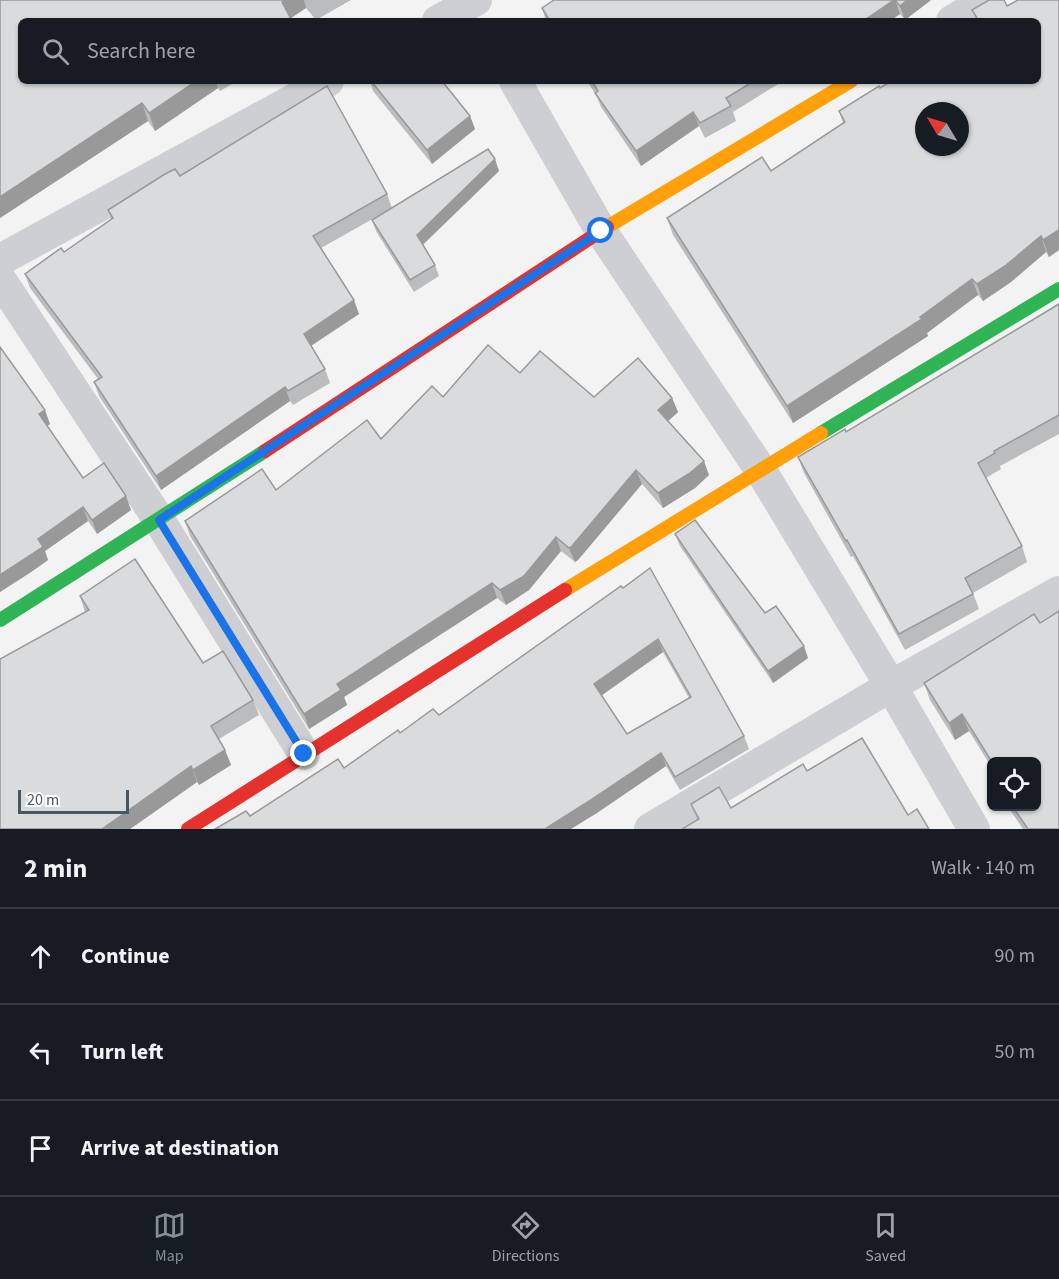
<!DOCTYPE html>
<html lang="en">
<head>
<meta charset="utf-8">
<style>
	:root { --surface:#171b24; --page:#20242c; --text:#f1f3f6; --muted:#9ea1a6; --line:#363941; --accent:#858e94 }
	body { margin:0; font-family:"Source Sans 3",sans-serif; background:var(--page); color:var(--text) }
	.controls { position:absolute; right:18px; bottom:18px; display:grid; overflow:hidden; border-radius:9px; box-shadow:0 2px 4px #0004 }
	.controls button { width:54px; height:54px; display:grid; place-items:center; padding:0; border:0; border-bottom:2px solid var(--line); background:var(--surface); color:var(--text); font:30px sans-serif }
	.compass { position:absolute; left:915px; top:102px; width:54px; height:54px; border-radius:50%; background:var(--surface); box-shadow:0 2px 4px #0004; rotate:308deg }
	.scale { position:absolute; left:18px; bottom:15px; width:111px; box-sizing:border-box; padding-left:6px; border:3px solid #495761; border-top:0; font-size:16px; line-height:21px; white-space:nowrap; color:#495761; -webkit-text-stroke:4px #fff; paint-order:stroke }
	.stop { position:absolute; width:18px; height:18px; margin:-14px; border:4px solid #1a73e8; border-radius:50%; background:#fff }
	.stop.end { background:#1a73e8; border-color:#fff; box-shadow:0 2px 6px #0008 }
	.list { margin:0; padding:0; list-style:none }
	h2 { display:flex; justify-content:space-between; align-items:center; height:78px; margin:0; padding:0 24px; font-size:26px }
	h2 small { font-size:20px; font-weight:400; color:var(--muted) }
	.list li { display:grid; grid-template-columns:39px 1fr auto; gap:18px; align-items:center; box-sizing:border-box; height:96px; padding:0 24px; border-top:2px solid var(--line) }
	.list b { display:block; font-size:22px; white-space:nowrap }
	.list em { font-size:20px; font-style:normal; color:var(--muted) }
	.icon { flex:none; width:33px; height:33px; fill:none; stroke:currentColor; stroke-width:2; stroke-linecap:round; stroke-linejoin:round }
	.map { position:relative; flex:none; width:1059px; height:829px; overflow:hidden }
	.search { position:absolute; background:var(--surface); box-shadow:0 2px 4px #0004; left:18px; right:18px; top:18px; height:66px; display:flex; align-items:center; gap:15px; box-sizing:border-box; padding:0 21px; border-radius:9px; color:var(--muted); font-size:22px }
	.sheet { height:366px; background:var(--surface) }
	nav { display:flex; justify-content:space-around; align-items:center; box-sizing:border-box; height:84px; border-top:2px solid var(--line); background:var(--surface); font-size:16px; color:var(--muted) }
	nav a { display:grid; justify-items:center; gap:3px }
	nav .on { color:var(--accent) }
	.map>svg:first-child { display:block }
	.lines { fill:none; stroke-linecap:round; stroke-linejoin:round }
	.street { stroke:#cdcfd2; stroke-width:32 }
	.fast { stroke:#30b455; stroke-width:14 }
	.slow { stroke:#ff9f0a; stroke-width:14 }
	.jam { stroke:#e5322d; stroke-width:14 }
	.wall { fill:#bbbcbd; fill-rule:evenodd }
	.shaded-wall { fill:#99999a }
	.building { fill:#dadbdc; stroke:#99999a; stroke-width:1.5; fill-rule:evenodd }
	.route { stroke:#1a73e8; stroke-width:8 }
</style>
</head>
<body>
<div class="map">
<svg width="1059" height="829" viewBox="0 0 1059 829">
	<rect width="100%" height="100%" fill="#f4f3f3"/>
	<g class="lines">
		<g class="street">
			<path d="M 438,21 L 476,0"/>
			<path d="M 952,21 L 987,0"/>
			<path d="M 515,81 L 601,231 L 760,469 L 891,686 L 974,829"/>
			<path d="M 0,260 L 328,81"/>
			<path d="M 0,279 L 159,520 L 304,754"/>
			<path d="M 650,829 L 891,686 L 1059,592"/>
		</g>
		<g class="fast">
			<path d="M 821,433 L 1059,289"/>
			<path d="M 0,620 L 265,451"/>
		</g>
		<g class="slow">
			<path d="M 607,227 L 851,81"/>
			<path d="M 565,590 L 821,433"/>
		</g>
		<g class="jam">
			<path d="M 265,451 L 607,227"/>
			<path d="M 188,829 L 565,590"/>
		</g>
	</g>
	<g class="wall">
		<path d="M 0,0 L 351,0 L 316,20 L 306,8 L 291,18 L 292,21 L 21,21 L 21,81 L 237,81 L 220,91 L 218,88 L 155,131 L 148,121 L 0,218 Z"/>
		<path d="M 554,0 L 931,0 L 905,20 L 900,14 L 890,21 L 546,21 L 542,8 Z"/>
		<path d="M 989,0 L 1004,0 L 1007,6 L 1018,0 L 1059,0 L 1059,250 L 1049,257 L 1046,252 L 1011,282 L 983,301 L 978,295 L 927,333 L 928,336 L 793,423 L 673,235 L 667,218 L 762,157 L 771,171 L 843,123 L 839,111 L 879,86 L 880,88 L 891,81 L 1038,81 L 1038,21 L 977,21 L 972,10 ZM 924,111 L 960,111 L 960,147 L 924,147 Z"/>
		<path d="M 370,81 L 442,81 L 470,116 L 475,129 L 432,164 L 373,91 Z"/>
		<path d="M 587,81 L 783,81 L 733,112 L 736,121 L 705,138 L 699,126 L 641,166 L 601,107 L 596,95 Z"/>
		<path d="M 499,171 L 423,245 L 435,265 L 439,276 L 414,292 L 376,231 L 372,220 L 385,212 L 321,248 L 359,314 L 311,346 L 325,369 L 330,383 L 293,405 L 290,401 L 161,490 L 99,396 L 94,382 L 98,379 L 30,288 L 25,274 L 64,252 L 111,219 L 108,210 L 180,176 L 387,194 L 392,208 Z"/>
		<path d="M 1059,304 L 1059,434 L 1000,466 L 1001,469 L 986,478 L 1022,546 L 1027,562 L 973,593 L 979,609 L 905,650 L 853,556 L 851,557 L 804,473 L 798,457 L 846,432 Z"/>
		<path d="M 0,347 L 50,424 L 47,426 L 83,478 L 131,510 L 97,534 L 88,521 L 45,551 L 48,560 L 31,572 L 0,592 Z"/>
		<path d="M 520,373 L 594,397 L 672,398 L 678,412 L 668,421 L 709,475 L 695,488 L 663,508 L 642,484 L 578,560 L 575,562 L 561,551 L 529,590 L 506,605 L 497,598 L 344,697 L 347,705 L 309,729 L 190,536 L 185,521 L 276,490 L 381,439 L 443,397 Z"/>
		<path d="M 675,534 L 765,613 L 808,658 L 773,683 L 680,546 Z"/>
		<path d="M 621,586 L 744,736 L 749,749 L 680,790 L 666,766 L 571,829 L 215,829 L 250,816 L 344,768 L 400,733 L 439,715 ZM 663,652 L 689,698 L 627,734 L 601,696 Z"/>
		<path d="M 80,596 L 203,663 L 253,700 L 259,715 L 219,739 L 225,750 L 231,765 L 199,785 L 197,782 L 130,829 L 0,829 L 85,612 Z"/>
		<path d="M 1034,614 L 1059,829 L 1023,829 L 1008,807 L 1036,807 L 1036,762 L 992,762 L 992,768 L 969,731 L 955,740 L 930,700 L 924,683 Z"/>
		<path d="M 807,771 L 908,815 L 697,820 L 691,804 L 731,808 Z"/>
	</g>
	<g class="shaded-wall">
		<path d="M 285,0 L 304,0 L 306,8 L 288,20 L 282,2 Z"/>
		<path d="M 894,0 L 895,0 L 900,14 L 890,21 L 863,21 Z"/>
		<path d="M 907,0 L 931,0 L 905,20 L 900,6 Z"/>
		<path d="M 196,81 L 216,81 L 218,88 L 155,131 L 149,113 Z"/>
		<path d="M 142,103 L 148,121 L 0,218 L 0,197 Z"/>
		<path d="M 693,112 L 699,126 L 641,166 L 636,151 Z"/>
		<path d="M 470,116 L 475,129 L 432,164 L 427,150 Z"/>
		<path d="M 495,159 L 499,171 L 421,246 L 417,235 Z"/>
		<path d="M 1059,230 L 1059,250 L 1049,257 L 1043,240 Z"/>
		<path d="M 1041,236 L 1046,252 L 1011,282 L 983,301 L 977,284 Z"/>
		<path d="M 972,279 L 978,295 L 927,333 L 928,336 L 793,423 L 787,406 L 920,317 Z"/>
		<path d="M 354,300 L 359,314 L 309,347 L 304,334 Z"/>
		<path d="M 285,387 L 290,401 L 161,490 L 156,476 Z"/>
		<path d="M 672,398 L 678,412 L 664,425 L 658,410 Z"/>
		<path d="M 45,410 L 50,424 L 44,428 L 39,414 Z"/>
		<path d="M 704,461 L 709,475 L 695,488 L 663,508 L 658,493 Z"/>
		<path d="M 636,470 L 642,484 L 578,560 L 575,562 L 569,548 Z"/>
		<path d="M 126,496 L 131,510 L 97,534 L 92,520 Z"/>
		<path d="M 83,507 L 88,521 L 45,551 L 48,560 L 31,572 L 0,592 L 0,575 L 38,539 Z"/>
		<path d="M 556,537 L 561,551 L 529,590 L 506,605 L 500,590 Z"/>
		<path d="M 492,583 L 497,598 L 344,697 L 347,705 L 309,729 L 304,714 L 337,684 Z"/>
		<path d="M 658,639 L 663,652 L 599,697 L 594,684 Z"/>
		<path d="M 804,646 L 808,658 L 773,683 L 768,671 Z"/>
		<path d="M 962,714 L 969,731 L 955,740 L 949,723 Z"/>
		<path d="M 225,750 L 231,765 L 199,785 L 193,770 Z"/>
		<path d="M 661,753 L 666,766 L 597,813 L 571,829 L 545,829 Z"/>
		<path d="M 191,766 L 197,782 L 130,829 L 102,829 Z"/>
	</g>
	<g class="building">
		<path d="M 0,0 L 285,0 L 282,2 L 292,21 L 21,21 L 21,81 L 196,81 L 149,113 L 142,103 L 0,197 Z"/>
		<path d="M 554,0 L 894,0 L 863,21 L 550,21 L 542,8 Z"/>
		<path d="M 895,0 L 907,0 L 900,6 Z"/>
		<path d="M 989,0 L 1004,0 L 1007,6 L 1018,0 L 1059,0 L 1059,230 L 1043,240 L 1041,236 L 1005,266 L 977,284 L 972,279 L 920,317 L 922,319 L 787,406 L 667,218 L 762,157 L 771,171 L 845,122 L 839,111 L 879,86 L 880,88 L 891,81 L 1038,81 L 1038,21 L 979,21 L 972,10 ZM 924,111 L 960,111 L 960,147 L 924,147 Z"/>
		<path d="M 371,81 L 442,81 L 470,116 L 427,150 Z"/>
		<path d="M 592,81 L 754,81 L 726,98 L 731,106 L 700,123 L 693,112 L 636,151 L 595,93 L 598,91 Z"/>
		<path d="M 327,86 L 387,194 L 313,236 L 354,300 L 304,334 L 325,369 L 288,391 L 285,387 L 156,476 L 94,382 L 102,377 L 25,274 L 61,248 L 64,252 L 113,218 L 108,210 L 165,174 L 175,169 L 180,176 Z"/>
		<path d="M 488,149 L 495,159 L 417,235 L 435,265 L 410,280 L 372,220 Z"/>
		<path d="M 1059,304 L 1059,415 L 994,451 L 995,453 L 978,463 L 1022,546 L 965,578 L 973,594 L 899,634 L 847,540 L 846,541 L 798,457 L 845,429 L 846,432 Z"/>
		<path d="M 488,345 L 520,373 L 540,351 L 594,397 L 638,358 L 672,398 L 658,410 L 704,461 L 690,473 L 658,493 L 636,470 L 572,546 L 569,548 L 556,537 L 524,576 L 500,590 L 492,583 L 337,684 L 341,690 L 304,714 L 185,521 L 262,469 L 276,490 L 367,420 L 381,439 L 432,386 L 443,397 Z"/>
		<path d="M 0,347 L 45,410 L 39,414 L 83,478 L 104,463 L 126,496 L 92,520 L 83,507 L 38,539 L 43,547 L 0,575 Z"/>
		<path d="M 695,520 L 765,613 L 776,606 L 804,646 L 768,671 L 675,534 Z"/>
		<path d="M 135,559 L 203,663 L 223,651 L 253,700 L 211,726 L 225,750 L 193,770 L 191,766 L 102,829 L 0,829 L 0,659 L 89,610 L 80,596 Z"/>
		<path d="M 650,568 L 744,736 L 675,777 L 661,753 L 592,799 L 545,829 L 215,829 L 246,811 L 250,816 L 338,759 L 344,768 L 398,730 L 400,733 L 433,709 L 439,715 L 621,586 L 623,588 ZM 658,639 L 691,697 L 627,734 L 594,684 Z"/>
		<path d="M 1059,611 L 1059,829 L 1028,829 L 1013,807 L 1036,807 L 1036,762 L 992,762 L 962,714 L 949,723 L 924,683 L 1034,614 L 1040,623 Z"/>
		<path d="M 862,738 L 908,815 L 917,809 L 929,829 L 682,829 L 699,819 L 691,804 L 719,787 L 731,808 L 803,764 L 807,771 Z"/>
	</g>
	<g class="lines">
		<path class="route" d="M 304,754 L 159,520 L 601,231"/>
	</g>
</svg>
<div class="controls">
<button><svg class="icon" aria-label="locate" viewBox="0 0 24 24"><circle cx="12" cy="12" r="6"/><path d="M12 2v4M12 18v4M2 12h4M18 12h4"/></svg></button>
</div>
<svg class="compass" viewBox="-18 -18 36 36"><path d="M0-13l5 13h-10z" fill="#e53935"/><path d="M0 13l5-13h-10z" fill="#9ea1a6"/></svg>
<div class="scale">20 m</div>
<div class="stop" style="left:601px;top:231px"></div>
<div class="stop end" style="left:304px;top:754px"></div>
<div class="search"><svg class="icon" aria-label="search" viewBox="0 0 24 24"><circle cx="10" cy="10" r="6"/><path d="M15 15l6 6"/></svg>Search here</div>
</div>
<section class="sheet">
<h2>2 min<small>Walk · 140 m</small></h2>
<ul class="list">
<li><svg class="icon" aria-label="ahead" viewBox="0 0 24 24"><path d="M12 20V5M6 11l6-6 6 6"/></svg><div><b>Continue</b></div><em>90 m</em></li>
<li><svg class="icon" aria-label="left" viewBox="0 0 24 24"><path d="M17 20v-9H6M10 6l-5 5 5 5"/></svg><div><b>Turn left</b></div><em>50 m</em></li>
<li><svg class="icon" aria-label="arrive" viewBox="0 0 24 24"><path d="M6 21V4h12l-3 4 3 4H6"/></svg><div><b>Arrive at destination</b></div></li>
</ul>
</section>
<nav>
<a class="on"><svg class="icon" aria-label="map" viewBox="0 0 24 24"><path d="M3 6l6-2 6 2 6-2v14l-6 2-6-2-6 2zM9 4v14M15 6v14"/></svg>Map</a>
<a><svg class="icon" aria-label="directions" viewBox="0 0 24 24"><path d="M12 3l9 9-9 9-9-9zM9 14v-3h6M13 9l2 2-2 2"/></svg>Directions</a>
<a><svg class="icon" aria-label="saved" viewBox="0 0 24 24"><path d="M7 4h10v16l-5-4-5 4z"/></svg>Saved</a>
</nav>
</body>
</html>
